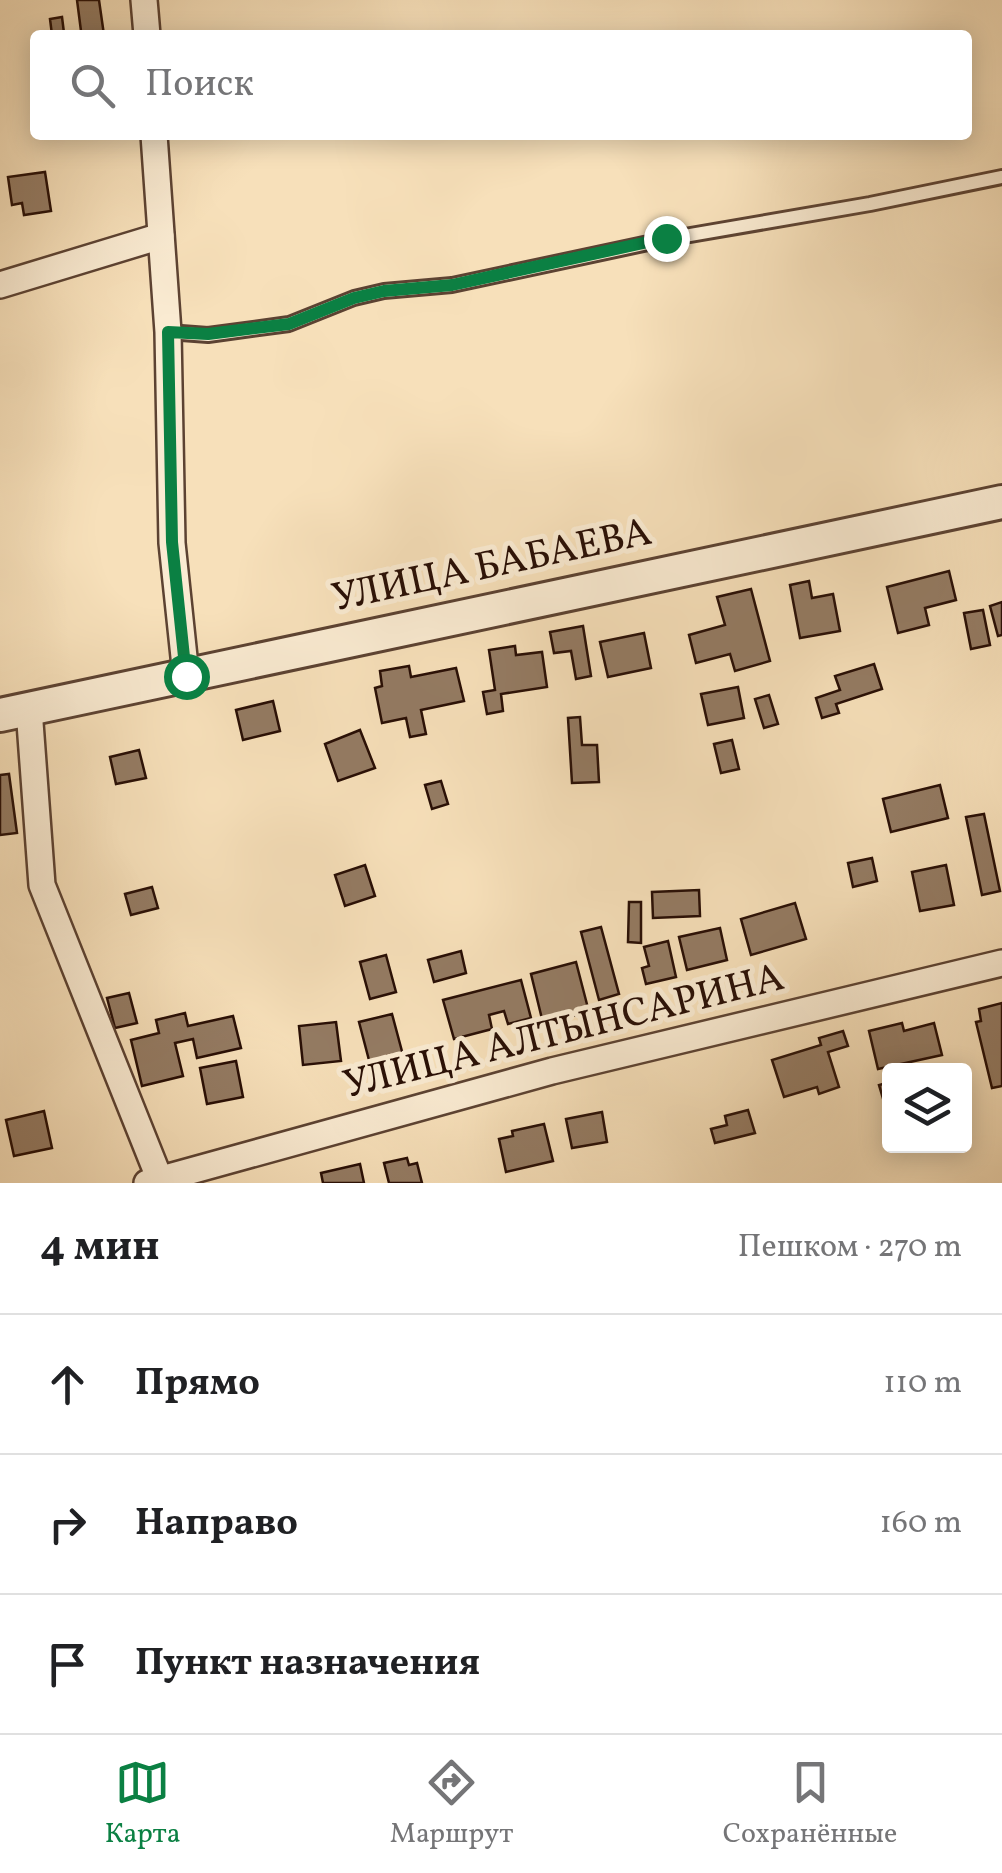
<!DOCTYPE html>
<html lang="ru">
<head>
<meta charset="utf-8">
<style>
	:root { --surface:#fff; --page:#f6f6f6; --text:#202124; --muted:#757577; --line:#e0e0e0; --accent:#0b8043 }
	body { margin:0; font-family:Vollkorn,serif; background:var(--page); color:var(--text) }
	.controls { position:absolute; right:30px; bottom:30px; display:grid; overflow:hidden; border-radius:10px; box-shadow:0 5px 25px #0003 }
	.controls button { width:90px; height:90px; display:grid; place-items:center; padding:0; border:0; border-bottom:2px solid var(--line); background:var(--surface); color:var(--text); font:50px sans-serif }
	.stop { position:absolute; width:30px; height:30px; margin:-22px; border:8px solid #0b8043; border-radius:50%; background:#fff }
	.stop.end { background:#0b8043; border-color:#fff; box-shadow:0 2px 10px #0008 }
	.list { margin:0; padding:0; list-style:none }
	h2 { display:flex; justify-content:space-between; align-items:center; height:130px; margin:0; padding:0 40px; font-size:42px }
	h2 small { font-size:32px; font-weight:400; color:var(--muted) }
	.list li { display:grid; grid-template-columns:65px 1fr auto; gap:30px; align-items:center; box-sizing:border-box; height:140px; padding:0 40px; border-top:2px solid var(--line) }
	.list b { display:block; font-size:38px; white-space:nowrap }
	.list em { font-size:32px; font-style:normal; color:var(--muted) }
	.icon { flex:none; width:55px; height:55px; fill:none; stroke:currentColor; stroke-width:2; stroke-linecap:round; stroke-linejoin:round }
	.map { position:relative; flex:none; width:1002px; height:1183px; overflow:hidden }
	.search { position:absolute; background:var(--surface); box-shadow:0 5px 25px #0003; left:30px; right:30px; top:30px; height:110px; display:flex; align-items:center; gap:25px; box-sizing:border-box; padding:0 35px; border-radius:10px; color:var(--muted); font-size:38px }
	.sheet { height:550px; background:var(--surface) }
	nav { display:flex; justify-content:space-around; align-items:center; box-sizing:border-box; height:140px; border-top:2px solid var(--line); background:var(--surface); font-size:28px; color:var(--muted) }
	nav a { display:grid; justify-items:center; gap:5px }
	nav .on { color:var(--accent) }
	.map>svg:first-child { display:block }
	.building { fill:#947b63; stroke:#280e05; stroke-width:2.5 }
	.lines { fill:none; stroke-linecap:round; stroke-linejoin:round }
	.service-casing { stroke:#5c4232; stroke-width:18 }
	.minor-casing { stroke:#5c4232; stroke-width:30 }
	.tertiary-casing { stroke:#5c4232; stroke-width:38 }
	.service { stroke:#faebd2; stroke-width:12 }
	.minor { stroke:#faebd2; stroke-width:25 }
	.tertiary { stroke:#faebd2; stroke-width:32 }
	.route { stroke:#0b8043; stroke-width:12 }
	.labels { text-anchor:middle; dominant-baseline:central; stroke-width:10; stroke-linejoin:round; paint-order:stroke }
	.street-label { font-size:40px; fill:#280e05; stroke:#faebd2 }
</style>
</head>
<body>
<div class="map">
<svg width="1002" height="1183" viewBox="0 0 1002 1183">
	<rect width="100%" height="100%" fill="#f7e0ba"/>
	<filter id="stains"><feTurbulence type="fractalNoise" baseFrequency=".002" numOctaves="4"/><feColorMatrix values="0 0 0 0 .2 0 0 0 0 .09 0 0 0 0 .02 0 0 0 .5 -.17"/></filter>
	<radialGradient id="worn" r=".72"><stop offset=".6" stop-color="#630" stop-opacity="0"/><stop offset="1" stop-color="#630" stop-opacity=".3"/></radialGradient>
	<g class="building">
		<path d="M 77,0 L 99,0 L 104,35 L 52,35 L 50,19 L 62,17 L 64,33 L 81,31 Z"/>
		<path d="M 45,172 L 51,211 L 24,215 L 22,203 L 12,205 L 8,177 Z"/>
		<path d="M 949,571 L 956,600 L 925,608 L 929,625 L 898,633 L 887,587 Z"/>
		<path d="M 809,581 L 812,598 L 833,594 L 840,631 L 800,638 L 790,585 Z"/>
		<path d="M 751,589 L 770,661 L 735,671 L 730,654 L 696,663 L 689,635 L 725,625 L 717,597 Z"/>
		<path d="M 1002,602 L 1002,635 L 998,636 L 990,606 Z"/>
		<path d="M 983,610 L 990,645 L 971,649 L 964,613 Z"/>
		<path d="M 583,626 L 591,676 L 576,679 L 571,651 L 554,653 L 550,632 Z"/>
		<path d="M 644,633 L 651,668 L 608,677 L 600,642 Z"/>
		<path d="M 515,646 L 516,655 L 542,652 L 547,687 L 501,694 L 503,711 L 487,714 L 483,692 L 495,690 L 489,650 Z"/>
		<path d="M 874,664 L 882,689 L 836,704 L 839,713 L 822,718 L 816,698 L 840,690 L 835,676 Z"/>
		<path d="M 409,666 L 411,677 L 456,668 L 464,701 L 421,710 L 426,734 L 410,737 L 406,718 L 382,723 L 375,688 L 382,686 L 380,671 Z"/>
		<path d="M 738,687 L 744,718 L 708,725 L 701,694 Z"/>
		<path d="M 769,695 L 778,724 L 764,728 L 755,699 Z"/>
		<path d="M 273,701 L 280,731 L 243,740 L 236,710 Z"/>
		<path d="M 580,717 L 582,745 L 597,745 L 599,782 L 572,783 L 568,718 Z"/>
		<path d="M 360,730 L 375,768 L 338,781 L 325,744 Z"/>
		<path d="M 732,740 L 739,769 L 721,773 L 714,744 Z"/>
		<path d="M 139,750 L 146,778 L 116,784 L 110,757 Z"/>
		<path d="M 9,774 L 17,833 L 0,835 L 0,775 Z"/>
		<path d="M 441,781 L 448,804 L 432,809 L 425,785 Z"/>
		<path d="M 940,785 L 948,818 L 891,832 L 883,799 Z"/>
		<path d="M 984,814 L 1000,891 L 982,895 L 966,817 Z"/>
		<path d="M 872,858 L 877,881 L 853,887 L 848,863 Z"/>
		<path d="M 365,865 L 375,896 L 345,906 L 335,875 Z"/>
		<path d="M 946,865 L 954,905 L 920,911 L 912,872 Z"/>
		<path d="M 152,887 L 158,908 L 131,915 L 125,894 Z"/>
		<path d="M 699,890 L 700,916 L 653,918 L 652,892 Z"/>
		<path d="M 629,902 L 641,902 L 641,943 L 628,942 Z"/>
		<path d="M 795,903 L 806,939 L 751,955 L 741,919 Z"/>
		<path d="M 601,927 L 619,994 L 599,1000 L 581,932 Z"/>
		<path d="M 720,928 L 727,960 L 687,970 L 679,937 Z"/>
		<path d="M 668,941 L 676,977 L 646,984 L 642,968 L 649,966 L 644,947 Z"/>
		<path d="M 461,951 L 466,973 L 434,982 L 428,960 Z"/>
		<path d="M 386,955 L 396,992 L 370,999 L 360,962 Z"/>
		<path d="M 576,962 L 589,1012 L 543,1023 L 531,974 Z"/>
		<path d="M 521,980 L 531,1018 L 508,1024 L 504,1011 L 489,1015 L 492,1029 L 454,1039 L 443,1000 Z"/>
		<path d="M 129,993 L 137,1023 L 115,1028 L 107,998 Z"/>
		<path d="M 1002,1003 L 1002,1086 L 992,1088 L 976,1022 L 981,1021 L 979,1009 Z"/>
		<path d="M 185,1013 L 188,1026 L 233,1016 L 241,1048 L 197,1058 L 193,1039 L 175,1043 L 183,1076 L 142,1086 L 131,1040 L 159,1033 L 156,1020 Z"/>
		<path d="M 392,1014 L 403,1055 L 370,1064 L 359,1022 Z"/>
		<path d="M 336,1022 L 341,1061 L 303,1065 L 299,1026 Z"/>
		<path d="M 902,1023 L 904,1031 L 934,1023 L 942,1055 L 878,1069 L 869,1031 Z"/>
		<path d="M 843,1031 L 848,1046 L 828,1052 L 839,1087 L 819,1094 L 817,1087 L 784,1097 L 772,1060 L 821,1045 L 819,1038 Z"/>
		<path d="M 236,1061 L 243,1097 L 207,1104 L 200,1068 Z"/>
		<path d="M 890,1082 L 890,1111 L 887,1112 L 879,1085 Z"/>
		<path d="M 748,1110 L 755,1133 L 715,1143 L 711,1129 L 727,1125 L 725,1116 Z"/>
		<path d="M 44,1111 L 52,1148 L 14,1156 L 6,1120 Z"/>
		<path d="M 602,1112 L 607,1142 L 572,1148 L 566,1119 Z"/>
		<path d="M 544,1124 L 553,1161 L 506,1172 L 499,1139 L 513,1136 L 512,1131 Z"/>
		<path d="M 407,1158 L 409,1165 L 417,1163 L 422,1183 L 389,1183 L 384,1163 Z"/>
		<path d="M 360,1164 L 364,1183 L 323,1183 L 321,1173 Z"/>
	</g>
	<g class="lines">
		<g class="service-casing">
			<path id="service" d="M 168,332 L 208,335 L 289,324 L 354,298 L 384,291 L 452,285 L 667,239 L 870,204 L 1002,177"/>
		</g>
		<g class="minor-casing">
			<g id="minor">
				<path d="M 144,0 L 147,35"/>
				<path d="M 154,135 L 168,332 L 172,543 L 186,676"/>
				<path d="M 0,285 L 161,236"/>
				<path d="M 29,709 L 42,885 L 160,1180"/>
				<path d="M 147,1183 L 552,1071 L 1002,963"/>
			</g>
		</g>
		<g class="tertiary-casing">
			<path id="tertiary" d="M 0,715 L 1002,502"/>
		</g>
		<use href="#service" class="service"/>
		<use href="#minor" class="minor"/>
		<use href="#tertiary" class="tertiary"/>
	</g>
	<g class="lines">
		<path class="route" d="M 186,676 L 172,542 L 168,332 L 208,334 L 289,324 L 354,298 L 384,291 L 452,285 L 666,238"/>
	</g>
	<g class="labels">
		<g class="street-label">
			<text transform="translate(492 567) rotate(-12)">УЛИЦА БАБАЕВА</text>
			<text transform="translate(564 1033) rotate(-14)">УЛИЦА АЛТЫНСАРИНА</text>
		</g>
	</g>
	<rect width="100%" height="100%" filter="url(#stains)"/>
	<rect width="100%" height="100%" fill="url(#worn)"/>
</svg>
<div class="controls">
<button><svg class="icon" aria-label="layers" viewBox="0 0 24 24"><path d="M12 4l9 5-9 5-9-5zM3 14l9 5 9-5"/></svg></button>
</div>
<div class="stop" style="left:186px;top:676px"></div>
<div class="stop end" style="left:666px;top:238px"></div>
<div class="search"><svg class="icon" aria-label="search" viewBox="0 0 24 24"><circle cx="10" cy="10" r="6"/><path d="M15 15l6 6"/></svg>Поиск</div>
</div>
<section class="sheet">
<h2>4 мин<small>Пешком · 270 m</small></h2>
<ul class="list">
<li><svg class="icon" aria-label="ahead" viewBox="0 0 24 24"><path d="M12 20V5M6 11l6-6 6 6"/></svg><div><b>Прямо</b></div><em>110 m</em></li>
<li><svg class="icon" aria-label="right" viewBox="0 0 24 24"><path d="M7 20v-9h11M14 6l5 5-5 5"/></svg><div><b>Направо</b></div><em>160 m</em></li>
<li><svg class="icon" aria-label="arrive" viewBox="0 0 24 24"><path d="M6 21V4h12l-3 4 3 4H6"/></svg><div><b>Пункт назначения</b></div></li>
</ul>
</section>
<nav>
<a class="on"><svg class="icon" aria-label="map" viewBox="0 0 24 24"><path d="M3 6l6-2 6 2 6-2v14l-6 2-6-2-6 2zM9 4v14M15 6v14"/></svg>Карта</a>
<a><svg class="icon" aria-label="directions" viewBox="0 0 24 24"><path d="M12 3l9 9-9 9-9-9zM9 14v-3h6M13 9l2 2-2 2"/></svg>Маршрут</a>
<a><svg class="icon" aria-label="saved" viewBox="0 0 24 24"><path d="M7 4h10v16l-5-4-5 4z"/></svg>Сохранённые</a>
</nav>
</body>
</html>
